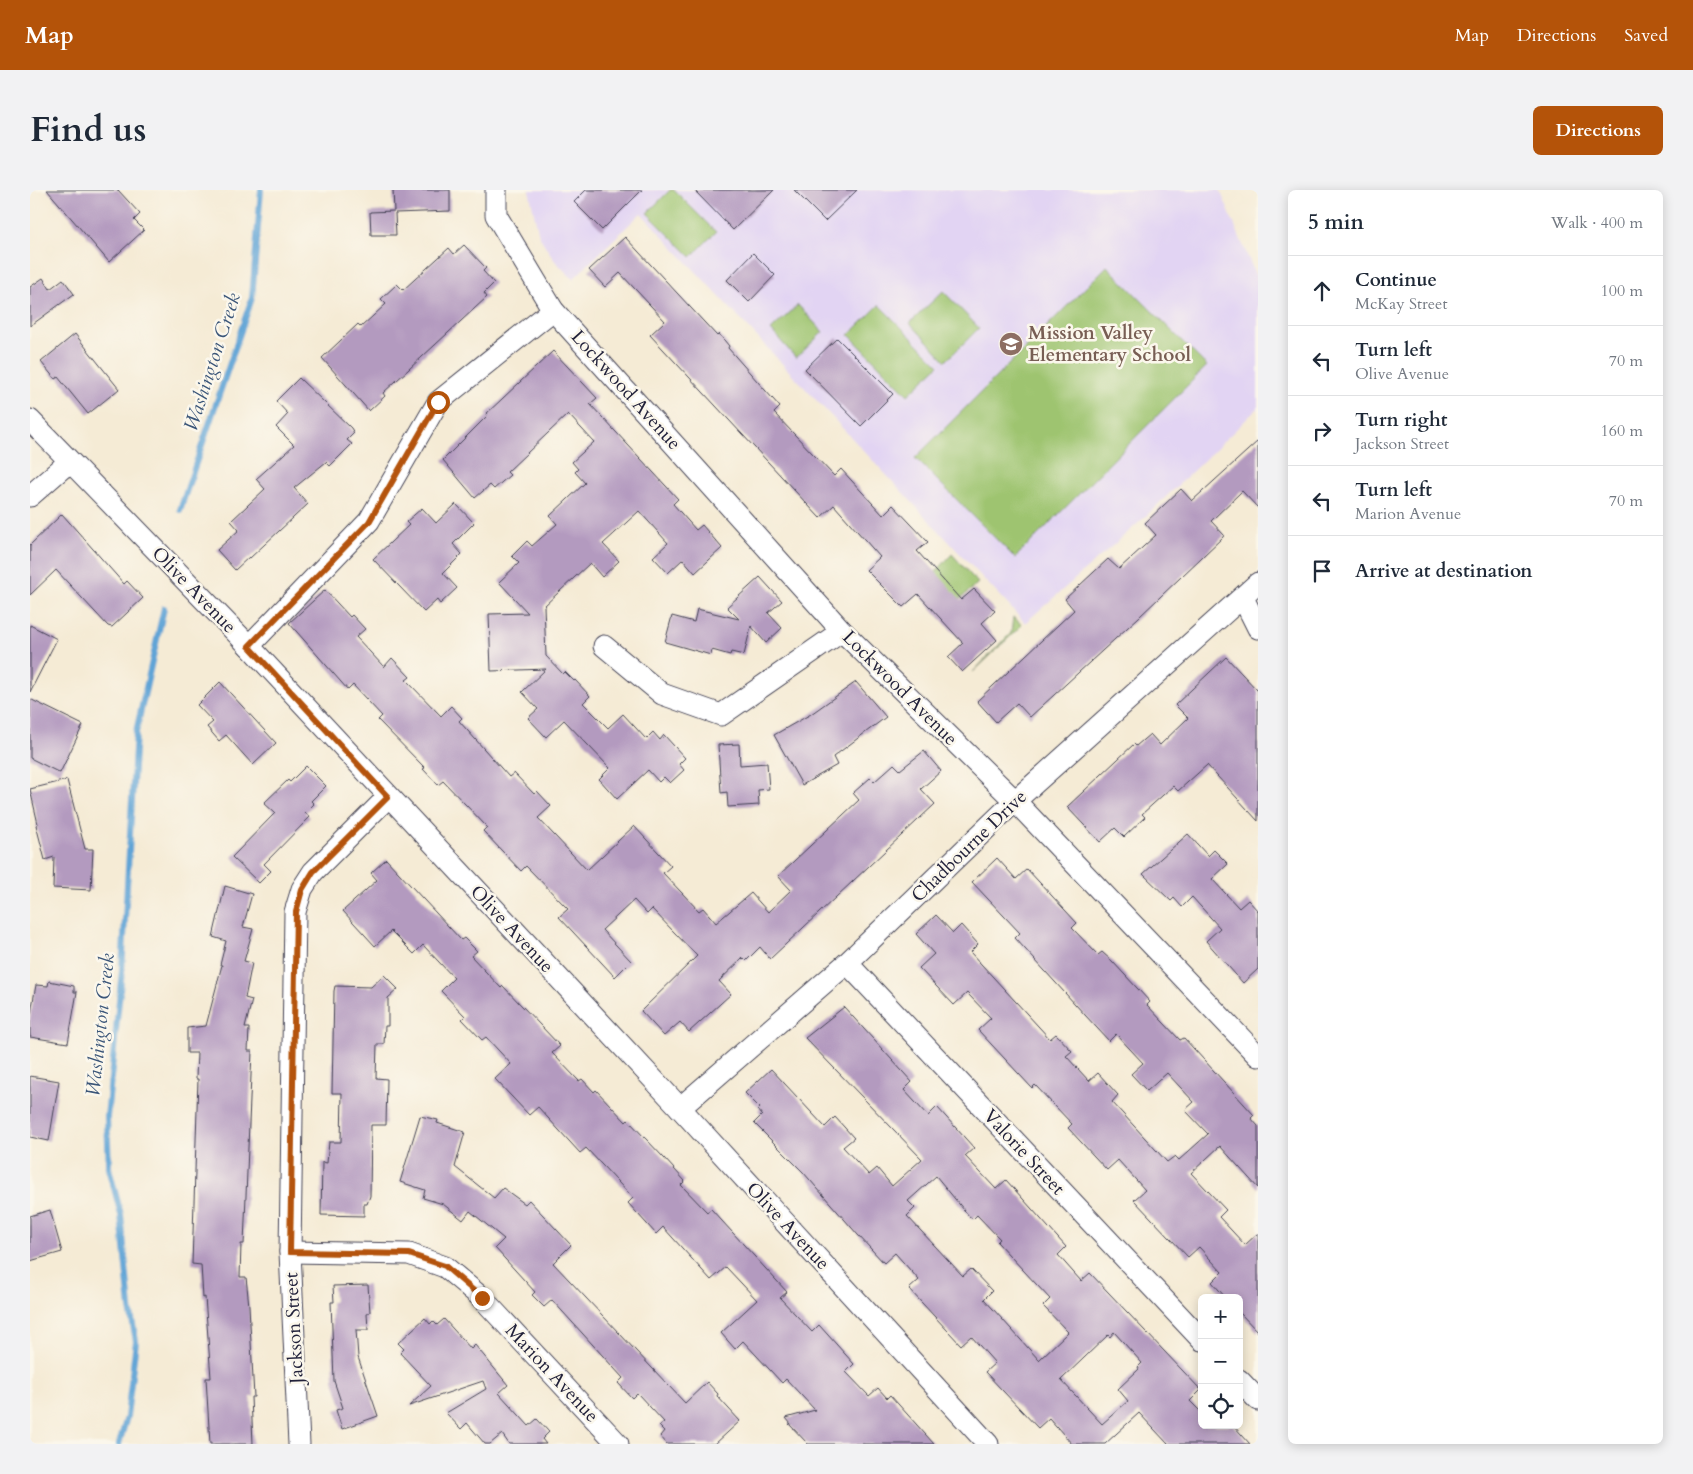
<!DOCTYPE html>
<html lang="en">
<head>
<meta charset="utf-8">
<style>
	:root { --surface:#fff; --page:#f2f2f3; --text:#1f2937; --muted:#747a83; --line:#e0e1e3; --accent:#b45309 }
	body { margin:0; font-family:Cardo,serif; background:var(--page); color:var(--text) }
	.controls { position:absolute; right:15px; bottom:15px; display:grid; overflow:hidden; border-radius:8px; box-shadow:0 2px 12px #0003 }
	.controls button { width:45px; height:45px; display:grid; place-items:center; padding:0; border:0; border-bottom:1px solid var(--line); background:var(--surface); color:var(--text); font:25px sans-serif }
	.stop { position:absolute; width:15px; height:15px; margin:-11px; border:4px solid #b45309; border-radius:50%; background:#fff }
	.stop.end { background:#b45309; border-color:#fff; box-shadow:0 1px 5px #0008 }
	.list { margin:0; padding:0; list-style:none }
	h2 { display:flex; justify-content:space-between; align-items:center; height:65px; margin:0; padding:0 20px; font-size:21px }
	h2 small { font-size:16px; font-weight:400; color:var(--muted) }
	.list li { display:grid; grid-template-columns:32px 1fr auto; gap:15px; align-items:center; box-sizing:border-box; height:70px; padding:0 20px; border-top:1px solid var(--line) }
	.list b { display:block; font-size:19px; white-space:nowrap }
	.list p { margin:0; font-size:16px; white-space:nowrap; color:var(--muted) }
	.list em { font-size:16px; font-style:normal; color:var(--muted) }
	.icon { flex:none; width:28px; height:28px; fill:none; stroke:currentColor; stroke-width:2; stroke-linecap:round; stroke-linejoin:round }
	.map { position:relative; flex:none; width:1228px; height:1254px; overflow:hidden; border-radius:8px }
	header { display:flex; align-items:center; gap:30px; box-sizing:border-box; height:70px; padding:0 25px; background:var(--accent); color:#fff }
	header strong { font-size:24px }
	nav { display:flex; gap:28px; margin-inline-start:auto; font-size:18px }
	.intro { display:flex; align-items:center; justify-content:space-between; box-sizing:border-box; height:120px; padding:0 30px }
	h1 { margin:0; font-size:35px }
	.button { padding:12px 22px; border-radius:8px; background:var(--accent); color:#fff; font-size:18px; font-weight:700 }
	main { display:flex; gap:30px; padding:0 30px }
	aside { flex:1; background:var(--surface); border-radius:8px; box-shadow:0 2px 12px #0003 }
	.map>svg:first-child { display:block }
	.built { fill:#e2d4f3 }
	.green { fill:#9ec46f; stroke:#607355 }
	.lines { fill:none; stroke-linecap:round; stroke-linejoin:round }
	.stream { stroke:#61a4d6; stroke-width:6 }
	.building { fill:#b39abf; fill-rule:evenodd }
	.street-casing { stroke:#424052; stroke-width:23 }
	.street { stroke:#fff; stroke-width:21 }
	.route { stroke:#b45309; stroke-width:6 }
	.labels { text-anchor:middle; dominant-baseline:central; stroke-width:5; stroke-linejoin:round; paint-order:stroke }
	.education-label { font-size:19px; font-weight:bold; fill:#785e54; stroke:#fbf7ec; text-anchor:start }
	.street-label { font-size:19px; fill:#22223b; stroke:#fbf7ec }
	.water-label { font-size:20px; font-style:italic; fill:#3b5679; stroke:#fbf7ec }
</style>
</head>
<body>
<header>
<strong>Map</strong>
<nav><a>Map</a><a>Directions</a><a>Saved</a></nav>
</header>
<div class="intro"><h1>Find us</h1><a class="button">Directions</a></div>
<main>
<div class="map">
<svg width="1228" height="1254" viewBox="0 0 1228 1254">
	<rect width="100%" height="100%" fill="#fbf7ec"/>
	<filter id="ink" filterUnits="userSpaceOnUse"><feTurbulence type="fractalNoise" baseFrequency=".02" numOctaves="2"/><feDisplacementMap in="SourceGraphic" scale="10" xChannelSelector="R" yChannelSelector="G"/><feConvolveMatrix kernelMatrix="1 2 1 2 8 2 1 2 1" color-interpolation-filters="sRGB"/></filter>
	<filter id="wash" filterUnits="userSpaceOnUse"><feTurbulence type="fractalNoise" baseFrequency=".0096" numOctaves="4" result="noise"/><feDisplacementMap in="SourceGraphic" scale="20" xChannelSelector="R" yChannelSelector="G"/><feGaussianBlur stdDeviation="1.12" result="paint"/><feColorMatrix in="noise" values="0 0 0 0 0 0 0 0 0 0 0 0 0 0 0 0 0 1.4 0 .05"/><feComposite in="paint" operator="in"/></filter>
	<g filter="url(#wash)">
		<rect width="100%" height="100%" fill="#f5ebd5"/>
		<path class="built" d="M 499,0 L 1190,0 L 1228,91 L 1228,218 L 1114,328 L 995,433 L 611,23 L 543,89 L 525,71 L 509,46 Z"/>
		<g class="green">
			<path d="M 640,0 L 644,0 L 686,42 L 661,67 L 617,23 Z"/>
			<path d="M 1077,76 L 1177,176 L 985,368 L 885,268 Z"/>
			<path d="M 913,101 L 949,138 L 916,171 L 880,133 Z"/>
			<path d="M 768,115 L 793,142 L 766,168 L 741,140 Z"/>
			<path d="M 849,115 L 909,175 L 878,205 L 819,145 Z"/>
			<path d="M 922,364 L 948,393 L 929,410 L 905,383 Z"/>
			<path d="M 983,427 L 992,435 L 943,482 L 981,443 Z"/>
		</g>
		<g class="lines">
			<g class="stream">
				<path d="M 150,320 L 222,108 L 231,0"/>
				<path d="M 89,1254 L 97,1227 L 106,1151 L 100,1118 L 91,1025 L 79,978 L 77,927 L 92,781 L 106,542 L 134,418"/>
			</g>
		</g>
		<g id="blocks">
			<g class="building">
				<path d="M 17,0 L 88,0 L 110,24 L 104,30 L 114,40 L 79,72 Z"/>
				<path d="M 363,0 L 420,0 L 420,21 L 365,23 L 366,45 L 341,45 L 340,22 L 364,21 Z"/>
				<path d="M 556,0 L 612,0 L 572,40 L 544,12 Z"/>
				<path d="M 664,0 L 744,0 L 703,40 Z"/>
				<path d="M 764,0 L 827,0 L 795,31 Z"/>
				<path d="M 595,47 L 687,146 L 689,144 L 699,156 L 698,158 L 750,217 L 744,223 L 804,286 L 811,279 L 853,325 L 863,315 L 898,352 L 887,361 L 931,410 L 944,399 L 965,421 L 952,433 L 967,450 L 932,482 L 918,467 L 933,453 L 888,404 L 873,417 L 836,380 L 850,367 L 804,315 L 790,328 L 620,145 L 635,131 L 590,83 L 575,97 L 559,80 Z"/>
				<path d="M 434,55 L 456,78 L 453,81 L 464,93 L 454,103 L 457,107 L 353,203 L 355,206 L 339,221 L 292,168 L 328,134 L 331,137 L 356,114 L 351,109 L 367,94 L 373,100 L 419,58 L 424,64 Z"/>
				<path d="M 723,63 L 745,85 L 719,112 L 697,90 Z"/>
				<path d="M 13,88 L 20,99 L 33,89 L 44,104 L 0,136 L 0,97 Z"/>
				<path d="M 45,144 L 89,199 L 58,224 L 28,187 L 25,189 L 11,172 Z"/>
				<path d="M 807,148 L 863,204 L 831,236 L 775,179 Z"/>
				<path d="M 523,161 L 567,208 L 560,214 L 648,309 L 643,314 L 666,340 L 672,335 L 692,358 L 665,383 L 653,369 L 638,383 L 623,367 L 638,353 L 609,321 L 573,354 L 589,371 L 572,387 L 560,373 L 514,416 L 516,466 L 533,484 L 535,482 L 544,491 L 545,490 L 560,506 L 553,513 L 578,538 L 593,524 L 616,549 L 623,542 L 630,550 L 634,545 L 655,568 L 649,574 L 654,580 L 640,593 L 634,587 L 629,592 L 618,580 L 587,609 L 569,589 L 580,578 L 534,530 L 516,547 L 498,528 L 508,519 L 492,502 L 516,479 L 461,481 L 459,424 L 498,423 L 469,392 L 489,373 L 482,366 L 497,351 L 502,356 L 527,334 L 520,326 L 555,293 L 545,282 L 548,279 L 542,272 L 564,252 L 538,224 L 477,282 L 480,285 L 464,299 L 460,295 L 445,308 L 413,270 L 457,226 L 456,224 Z"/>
				<path d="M 269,188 L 321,238 L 324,243 L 317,250 L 322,254 L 300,276 L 296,272 L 264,298 L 278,314 L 220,368 L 219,367 L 205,380 L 187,360 L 209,340 L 201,331 L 235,299 L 226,289 L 264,255 L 246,237 L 258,224 L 246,211 Z"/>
				<path d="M 1228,251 L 1228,318 L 1212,301 L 1181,331 L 1194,345 L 1193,347 L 1109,427 L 1000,527 L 987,513 L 966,532 L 947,511 L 1044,420 L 1035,409 L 1078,369 L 1089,379 L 1126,345 L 1115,333 L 1151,299 L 1162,311 Z"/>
				<path d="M 426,314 L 444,333 L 423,354 L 432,364 L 413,383 L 427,398 L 410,414 L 407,410 L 394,422 L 343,369 L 379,335 L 376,332 L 392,318 L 406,333 Z"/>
				<path d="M 32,324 L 94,394 L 97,391 L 113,408 L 82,437 L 78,436 L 26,380 L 0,405 L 0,355 Z"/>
				<path d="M 730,387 L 752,411 L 738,423 L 752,438 L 736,453 L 721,436 L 714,465 L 701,462 L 700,465 L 682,460 L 681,465 L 635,452 L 642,426 L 664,432 L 667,419 L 709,429 L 697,417 Z"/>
				<path d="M 295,400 L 320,427 L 322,425 L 335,439 L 326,447 L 354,477 L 362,468 L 380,487 L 376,490 L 411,526 L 421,516 L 432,528 L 429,531 L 479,587 L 484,583 L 504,604 L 507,601 L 521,616 L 508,628 L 557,680 L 604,636 L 641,676 L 633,683 L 669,721 L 673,718 L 686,733 L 721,703 L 738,722 L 761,700 L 748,686 L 829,610 L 823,603 L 840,588 L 844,592 L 864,574 L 870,580 L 894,561 L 911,581 L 891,599 L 905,614 L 740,769 L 730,757 L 716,771 L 713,768 L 689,791 L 701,804 L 659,842 L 650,832 L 634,846 L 611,821 L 667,766 L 622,719 L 617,724 L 604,710 L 572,740 L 601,771 L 585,787 L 529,727 L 538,719 L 496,676 L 491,681 L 453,641 L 457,637 L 413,591 L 408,595 L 393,579 L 395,578 L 348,530 L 352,526 L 323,495 L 318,500 L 259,433 Z"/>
				<path d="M 0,435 L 27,449 L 0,502 Z"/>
				<path d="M 1196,467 L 1228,501 L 1228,631 L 1177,575 L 1148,601 L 1143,596 L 1112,624 L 1115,627 L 1094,647 L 1085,638 L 1070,652 L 1037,617 L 1104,554 L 1106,556 L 1120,544 L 1130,555 L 1158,528 L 1145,515 Z"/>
				<path d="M 190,492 L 246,553 L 223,575 L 196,545 L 189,551 L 177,537 L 183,532 L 167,515 Z"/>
				<path d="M 826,492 L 856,527 L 803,567 L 807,575 L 772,595 L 744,545 L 781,524 Z"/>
				<path d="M 0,509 L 53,535 L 30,583 L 0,568 Z"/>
				<path d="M 709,554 L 710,575 L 737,573 L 739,599 L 728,600 L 729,615 L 698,617 L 697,602 L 691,603 L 688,555 Z"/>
				<path d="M 276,576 L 296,596 L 281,611 L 284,614 L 275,623 L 280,627 L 234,674 L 241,681 L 229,693 L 202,667 L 245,623 L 234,613 L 258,590 L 260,592 Z"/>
				<path d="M 37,590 L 55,659 L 63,659 L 61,700 L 23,698 L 24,667 L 15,670 L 6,635 L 8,634 L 0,599 Z"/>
				<path d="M 1158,644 L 1178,666 L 1184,660 L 1198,674 L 1182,689 L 1209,718 L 1218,710 L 1228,721 L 1228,779 L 1213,793 L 1176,751 L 1190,738 L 1162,707 L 1152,717 L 1144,708 L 1141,711 L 1113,684 Z"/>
				<path d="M 967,668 L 986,689 L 997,679 L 1047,733 L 1042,738 L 1068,765 L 1072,762 L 1082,771 L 1120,812 L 1117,815 L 1150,850 L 1154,848 L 1224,925 L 1221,928 L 1228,936 L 1228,998 L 1190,956 L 1161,983 L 1196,1020 L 1189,1027 L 1215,1055 L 1228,1043 L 1228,1142 L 1209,1122 L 1209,1108 L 1196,1108 L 1182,1092 L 1192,1082 L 1169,1057 L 1158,1067 L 1104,1010 L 1115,1000 L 1088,970 L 1077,980 L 1038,938 L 1042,934 L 1005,895 L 1002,898 L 948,840 L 961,828 L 937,803 L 924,815 L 889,778 L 904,764 L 886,744 L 906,725 L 923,743 L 931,735 L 948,754 L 940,762 L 1020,849 L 1026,844 L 1042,861 L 1036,866 L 1059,891 L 1068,883 L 1088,905 L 1082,912 L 1137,972 L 1145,966 L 1149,970 L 1178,944 L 1155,920 L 1164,912 L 1137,883 L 1117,901 L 1101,884 L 1113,873 L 1086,844 L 1079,851 L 1055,825 L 985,748 L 990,743 L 942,692 Z"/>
				<path d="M 356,669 L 431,750 L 434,748 L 447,761 L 441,766 L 471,798 L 473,796 L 530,856 L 522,863 L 549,891 L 552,889 L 564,902 L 566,900 L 596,932 L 598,930 L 634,968 L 655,991 L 651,995 L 677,1022 L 681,1019 L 757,1102 L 750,1108 L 782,1142 L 789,1135 L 824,1174 L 816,1182 L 839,1206 L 848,1198 L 857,1208 L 860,1205 L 904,1254 L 778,1254 L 759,1234 L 761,1234 L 756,1228 L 785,1220 L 756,1189 L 752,1193 L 713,1151 L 705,1159 L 691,1143 L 727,1110 L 696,1077 L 681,1090 L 633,1037 L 626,1044 L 598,1013 L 603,1008 L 556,958 L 550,963 L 508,917 L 499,925 L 465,889 L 481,874 L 456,847 L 452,850 L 432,829 L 435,826 L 411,801 L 424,788 L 393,755 L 384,764 L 361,741 L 345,756 L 313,721 L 347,690 L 341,683 Z"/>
				<path d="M 195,696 L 222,704 L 213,737 L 223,739 L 214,771 L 222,773 L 215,808 L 222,810 L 215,838 L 219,838 L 218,861 L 222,861 L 214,1054 L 211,1054 L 210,1087 L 216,1087 L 219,1116 L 224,1207 L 221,1207 L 223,1254 L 180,1254 L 176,1188 L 181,1188 L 175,1107 L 173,1108 L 171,1075 L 162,1074 L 168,889 L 166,889 L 167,863 L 157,863 L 157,838 L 176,836 L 192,775 L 190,775 L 196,751 L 183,747 Z"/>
				<path d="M 354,785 L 368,799 L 358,808 L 358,836 L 355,836 L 354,854 L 347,854 L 346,888 L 357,889 L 356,935 L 341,935 L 340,1006 L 337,1014 L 334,1014 L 334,1026 L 291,1025 L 292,972 L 297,973 L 299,952 L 311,952 L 312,903 L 302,903 L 304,801 L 305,796 L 341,797 Z"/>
				<path d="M 19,791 L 44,796 L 44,802 L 47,802 L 38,853 L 0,847 L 0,828 L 6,795 L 18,796 Z"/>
				<path d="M 814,817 L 882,892 L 874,900 L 898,926 L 907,917 L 944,958 L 935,966 L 966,999 L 976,990 L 1036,1057 L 1028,1065 L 1051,1091 L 1060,1083 L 1171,1200 L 1160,1211 L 1172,1223 L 1172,1235 L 1203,1235 L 1220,1254 L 1138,1254 L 1109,1223 L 1075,1254 L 1042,1254 L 1019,1228 L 1008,1238 L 955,1182 L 965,1173 L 941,1146 L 931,1155 L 879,1099 L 889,1090 L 865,1063 L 854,1073 L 828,1045 L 773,982 L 724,933 L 732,925 L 728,920 L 730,918 L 715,903 L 741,879 L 795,937 L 805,927 L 824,948 L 813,957 L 839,985 L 847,978 L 862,996 L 892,969 L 775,848 ZM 906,986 L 939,1026 L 943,1029 L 947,1025 L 970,1049 L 967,1052 L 1020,1109 L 1013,1116 L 1038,1142 L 1009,1170 L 954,1109 L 962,1101 L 941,1079 L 933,1086 L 877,1026 L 885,1018 L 878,1011 ZM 1084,1142 L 1112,1173 L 1108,1177 L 1109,1179 L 1088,1199 L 1098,1211 L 1072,1234 L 1031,1190 L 1078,1145 L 1080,1147 Z"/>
				<path d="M 0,886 L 29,891 L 19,951 L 0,947 Z"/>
				<path d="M 390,926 L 408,930 L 407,933 L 435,942 L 425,977 L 464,1008 L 473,998 L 495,1014 L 499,1010 L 541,1055 L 523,1073 L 655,1213 L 677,1192 L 688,1204 L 687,1206 L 710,1231 L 685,1254 L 637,1254 L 630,1246 L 634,1241 L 629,1236 L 634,1232 L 607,1203 L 602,1208 L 588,1193 L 593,1188 L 522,1110 L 514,1117 L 502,1105 L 505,1102 L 465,1058 L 474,1049 L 440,1021 L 433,1030 L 413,1014 L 393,1008 L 395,1000 L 370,992 Z"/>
				<path d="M 20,1020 L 32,1062 L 0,1071 L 0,1026 Z"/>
				<path d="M 338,1095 L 340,1122 L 337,1123 L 338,1140 L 326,1140 L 328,1167 L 348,1226 L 312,1239 L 306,1220 L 313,1218 L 304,1191 L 301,1112 L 304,1112 L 303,1096 Z"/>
				<path d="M 395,1128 L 400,1134 L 403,1131 L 407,1135 L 414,1129 L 441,1159 L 445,1155 L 478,1195 L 469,1203 L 499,1236 L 507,1229 L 519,1242 L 512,1249 L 516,1254 L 479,1254 L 472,1244 L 460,1254 L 455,1254 L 437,1233 L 431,1239 L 416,1223 L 456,1199 L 453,1191 L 379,1216 L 401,1196 L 370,1163 L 374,1159 L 368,1153 Z"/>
			</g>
		</g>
	</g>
	<g filter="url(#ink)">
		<use href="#blocks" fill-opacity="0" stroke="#424052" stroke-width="1"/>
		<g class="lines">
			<g class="street-casing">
				<g id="street">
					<path d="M 466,0 L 466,25 L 523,120 L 812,441 L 985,611 L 1228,866"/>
					<path d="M 0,230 L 219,456 L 650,918 L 958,1254"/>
					<path d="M 0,306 L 39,272"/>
					<path d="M 1213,408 L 1228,438"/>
					<path d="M 219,456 L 339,331 L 408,212 L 523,120"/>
					<path d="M 574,456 L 632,504 L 691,525 L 812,441"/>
					<path d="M 817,773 L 1172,1150"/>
					<path d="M 650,918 L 817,773 L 985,611 L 1228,393"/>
					<path d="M 260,1062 L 379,1064 L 415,1077 L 452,1108 L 588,1254"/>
					<path d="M 1209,1190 L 1228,1210"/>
					<path d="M 269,1254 L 260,1062 L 265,722 L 272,699 L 283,682 L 358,607"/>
				</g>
			</g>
			<use href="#street" class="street"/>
		</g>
	</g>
	<g class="lines" filter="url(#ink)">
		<path class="route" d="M 408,212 L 339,332 L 219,456 L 358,607 L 283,682 L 272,700 L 266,722 L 260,1062 L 379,1064 L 415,1076 L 452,1108"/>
	</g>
	<defs>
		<g id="school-disc" transform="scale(1.25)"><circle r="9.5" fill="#8d6e63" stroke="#fbf7ec"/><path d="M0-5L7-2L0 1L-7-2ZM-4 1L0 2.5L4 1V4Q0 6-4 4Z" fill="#fff"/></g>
	</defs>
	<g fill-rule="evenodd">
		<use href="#school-disc" x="981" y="154"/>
	</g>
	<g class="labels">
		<g class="education-label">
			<text x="998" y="143">Mission Valley<tspan x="998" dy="22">Elementary School</tspan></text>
		</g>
		<g class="street-label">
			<text transform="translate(596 200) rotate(48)">Lockwood Avenue</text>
			<text transform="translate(164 400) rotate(46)">Olive Avenue</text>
			<text transform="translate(870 498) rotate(45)">Lockwood Avenue</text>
			<text transform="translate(939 656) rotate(-44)">Chadbourne Drive</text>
			<text transform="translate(482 739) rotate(47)">Olive Avenue</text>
			<text transform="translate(994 962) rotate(47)">Valorie Street</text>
			<text transform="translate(758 1036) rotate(47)">Olive Avenue</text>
			<text transform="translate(264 1138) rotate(-93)">Jackson Street</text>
			<text transform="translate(522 1183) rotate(47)">Marion Avenue</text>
		</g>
		<g class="water-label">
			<text transform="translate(182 172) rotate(-72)">Washington Creek</text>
			<text transform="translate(70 835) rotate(-84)">Washington Creek</text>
		</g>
	</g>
</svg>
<div class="controls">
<button>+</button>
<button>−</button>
<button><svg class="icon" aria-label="locate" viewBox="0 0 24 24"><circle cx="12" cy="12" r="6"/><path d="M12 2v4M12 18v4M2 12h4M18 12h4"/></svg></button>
</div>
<div class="stop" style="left:408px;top:212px"></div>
<div class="stop end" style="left:452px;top:1108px"></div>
</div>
<aside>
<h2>5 min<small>Walk · 400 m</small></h2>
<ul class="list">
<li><svg class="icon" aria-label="ahead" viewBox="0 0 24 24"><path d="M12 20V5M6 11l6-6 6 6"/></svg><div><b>Continue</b><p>McKay Street</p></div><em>100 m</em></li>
<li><svg class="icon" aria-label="left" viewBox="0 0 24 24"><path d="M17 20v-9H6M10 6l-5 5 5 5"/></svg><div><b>Turn left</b><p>Olive Avenue</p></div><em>70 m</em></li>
<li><svg class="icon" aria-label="right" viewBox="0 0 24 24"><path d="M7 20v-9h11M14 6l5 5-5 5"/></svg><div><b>Turn right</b><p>Jackson Street</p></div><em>160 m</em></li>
<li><svg class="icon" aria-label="left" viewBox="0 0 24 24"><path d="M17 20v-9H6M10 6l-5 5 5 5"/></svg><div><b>Turn left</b><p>Marion Avenue</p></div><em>70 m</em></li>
<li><svg class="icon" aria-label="arrive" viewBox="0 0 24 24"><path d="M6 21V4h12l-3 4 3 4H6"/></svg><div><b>Arrive at destination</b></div></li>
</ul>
</aside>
</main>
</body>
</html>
